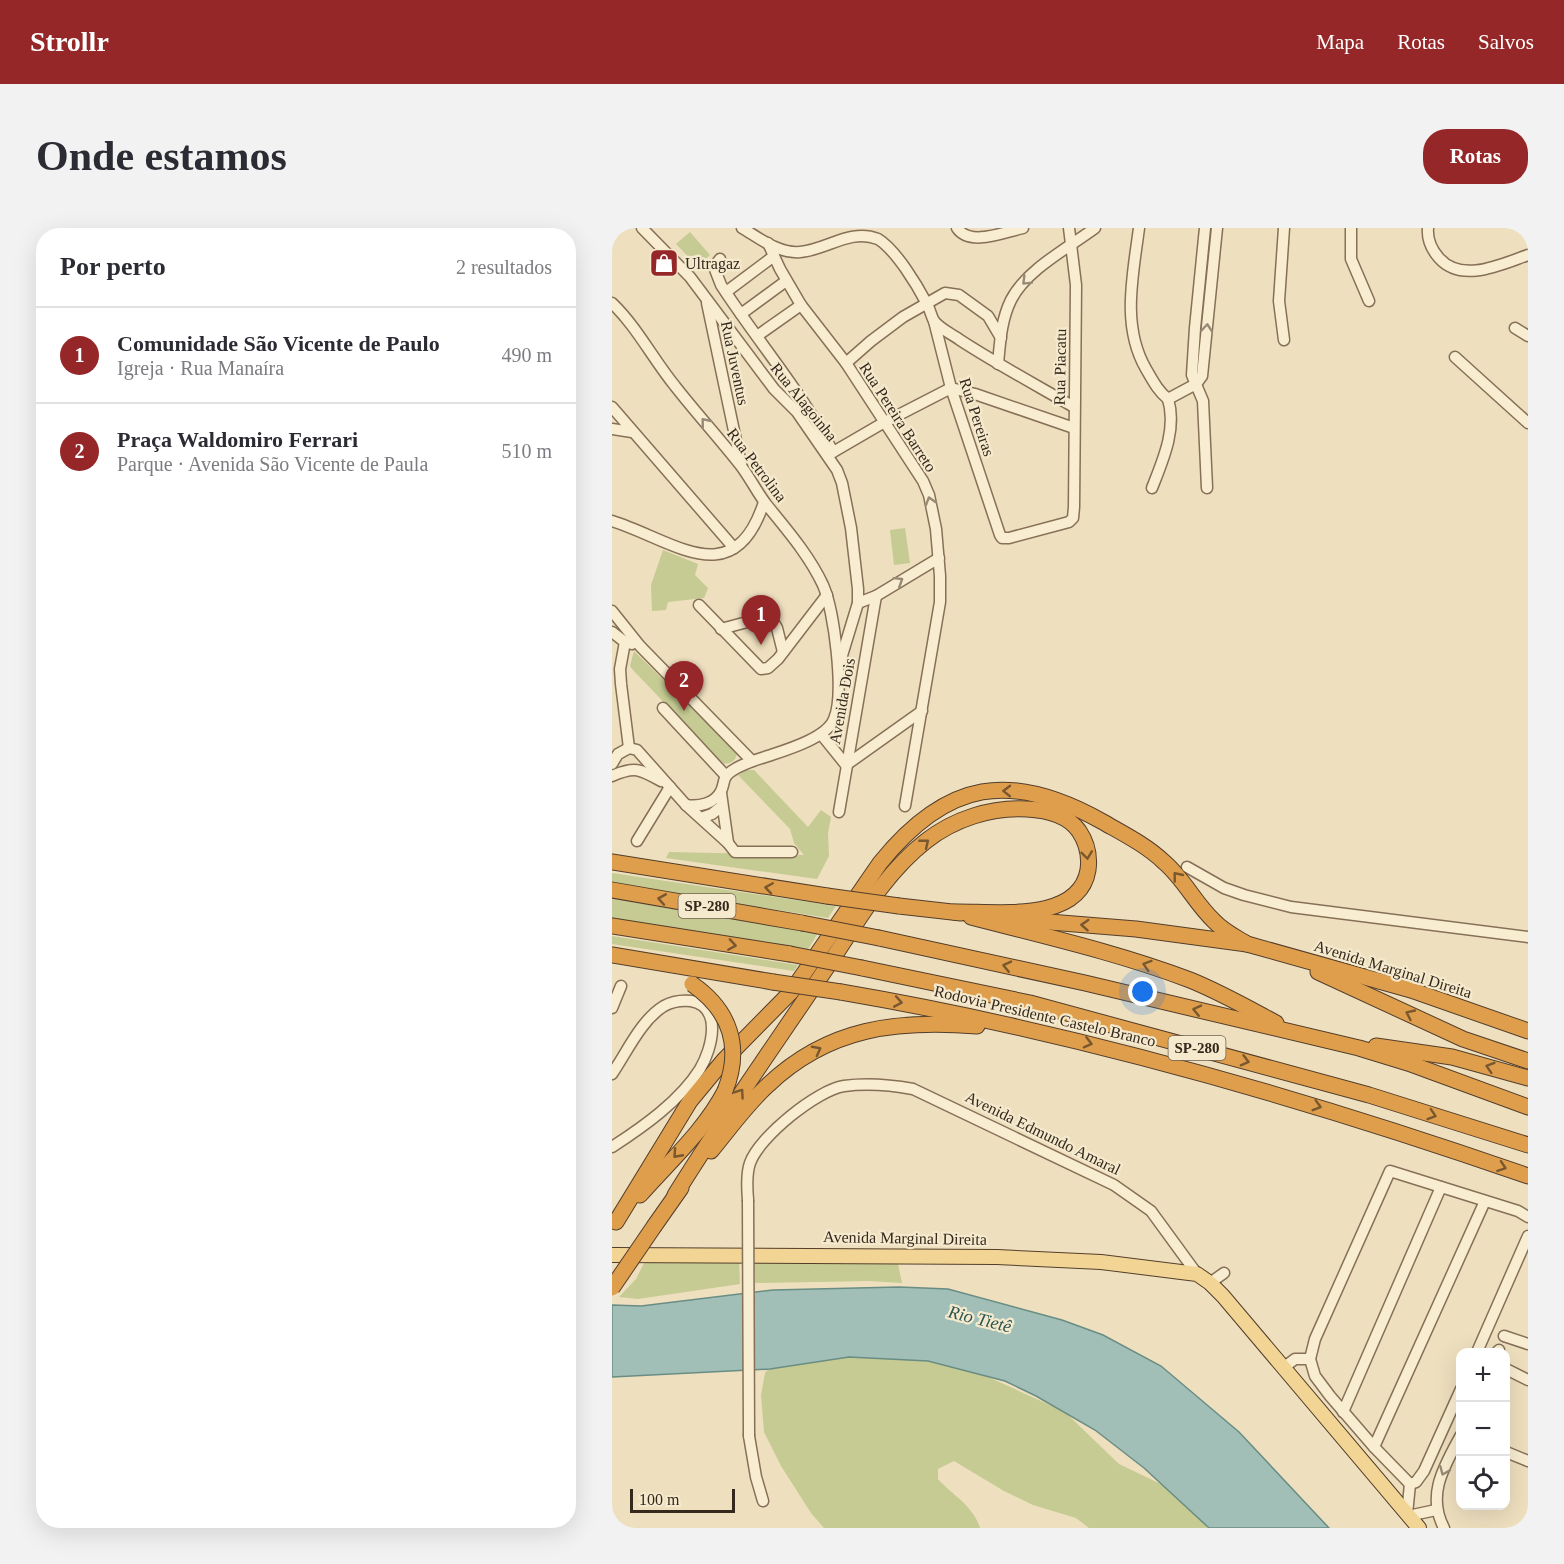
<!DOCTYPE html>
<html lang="pt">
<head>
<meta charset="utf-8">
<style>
	:root { --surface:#fff; --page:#f2f2f3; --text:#2b2b33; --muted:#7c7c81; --line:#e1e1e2; --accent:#952728 }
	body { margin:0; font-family:"Times New Roman",serif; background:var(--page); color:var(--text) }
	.controls { position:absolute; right:18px; bottom:18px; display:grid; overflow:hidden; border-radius:12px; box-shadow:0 6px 24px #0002 }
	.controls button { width:54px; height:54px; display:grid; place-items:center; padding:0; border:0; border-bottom:2px solid var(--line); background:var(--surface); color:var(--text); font:30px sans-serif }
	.scale { position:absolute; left:18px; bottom:15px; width:105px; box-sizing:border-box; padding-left:6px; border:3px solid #35281c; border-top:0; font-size:16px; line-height:21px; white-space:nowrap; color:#35281c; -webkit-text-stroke:4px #f5eacd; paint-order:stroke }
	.you { position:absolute; left:531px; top:764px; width:21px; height:21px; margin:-15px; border:4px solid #fff; border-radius:50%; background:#1a73e8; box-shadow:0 0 0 9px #1a73e833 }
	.badge { display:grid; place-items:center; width:39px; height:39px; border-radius:50%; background:var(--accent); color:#fff; font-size:20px; font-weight:700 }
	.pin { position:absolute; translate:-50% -50px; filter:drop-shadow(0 2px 3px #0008) }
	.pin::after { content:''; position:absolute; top:32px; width:21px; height:18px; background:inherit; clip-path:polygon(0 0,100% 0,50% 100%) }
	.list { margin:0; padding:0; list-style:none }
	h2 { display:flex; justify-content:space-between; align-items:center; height:78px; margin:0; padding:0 24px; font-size:26px }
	h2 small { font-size:20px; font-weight:400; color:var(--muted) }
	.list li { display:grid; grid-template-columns:39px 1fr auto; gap:18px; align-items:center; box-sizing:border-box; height:96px; padding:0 24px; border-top:2px solid var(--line) }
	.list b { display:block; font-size:22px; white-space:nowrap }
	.list p { margin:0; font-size:20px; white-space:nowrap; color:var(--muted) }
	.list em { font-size:20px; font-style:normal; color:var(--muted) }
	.icon { flex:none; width:33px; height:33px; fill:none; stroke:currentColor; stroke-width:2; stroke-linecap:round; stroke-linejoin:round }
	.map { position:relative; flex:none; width:916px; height:1300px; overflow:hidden; border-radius:24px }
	header { display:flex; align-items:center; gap:36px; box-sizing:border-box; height:84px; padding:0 30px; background:var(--accent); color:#fff }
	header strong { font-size:28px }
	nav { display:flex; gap:33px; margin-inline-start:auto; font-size:21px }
	.intro { display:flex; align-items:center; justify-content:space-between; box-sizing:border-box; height:144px; padding:0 36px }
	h1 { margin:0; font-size:42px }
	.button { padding:15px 27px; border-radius:24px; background:var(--accent); color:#fff; font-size:21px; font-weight:700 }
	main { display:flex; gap:36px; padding:0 36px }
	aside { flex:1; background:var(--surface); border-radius:24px; box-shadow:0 6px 24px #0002 }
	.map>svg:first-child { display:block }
	.green { fill:#c5cb92 }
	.water { fill:#a1bfb6; stroke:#698d84; stroke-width:1.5 }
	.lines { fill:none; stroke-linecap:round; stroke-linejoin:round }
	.minor-casing { stroke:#867057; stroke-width:13 }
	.major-casing { stroke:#533e2b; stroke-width:16 }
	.highway-casing { stroke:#533e2b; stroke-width:17 }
	.minor { stroke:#f9edd1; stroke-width:10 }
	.major { stroke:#f2d594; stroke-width:14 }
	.highway { stroke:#df9e4c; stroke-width:15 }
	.minor-bridge-casing { stroke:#867057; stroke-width:13; stroke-linecap:butt }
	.highway-bridge-casing { stroke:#533e2b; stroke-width:17; stroke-linecap:butt }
	.minor-bridge { stroke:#f9edd1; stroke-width:10 }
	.highway-bridge { stroke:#df9e4c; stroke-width:15 }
	.oneway { stroke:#978a76 }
	.oneway2 { stroke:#79572f }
	.labels { text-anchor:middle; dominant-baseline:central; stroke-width:4.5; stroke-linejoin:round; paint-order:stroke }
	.shield { fill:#f5eacd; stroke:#6f6251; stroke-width:1.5 }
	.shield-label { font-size:15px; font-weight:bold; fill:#35281c }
	.poi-label { font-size:16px; fill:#35281c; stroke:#f5eacd; text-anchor:start }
	.street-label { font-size:16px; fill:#35281c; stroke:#f5eacd }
	.water-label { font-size:18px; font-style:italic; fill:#2b5552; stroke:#f5eacd }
</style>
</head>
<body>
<header>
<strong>Strollr</strong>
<nav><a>Mapa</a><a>Rotas</a><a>Salvos</a></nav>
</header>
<div class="intro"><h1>Onde estamos</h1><a class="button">Rotas</a></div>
<main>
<aside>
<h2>Por perto<small>2 resultados</small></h2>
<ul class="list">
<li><span class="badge">1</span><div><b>Comunidade São Vicente de Paulo</b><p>Igreja · Rua Manaíra</p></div><em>490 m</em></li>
<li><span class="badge">2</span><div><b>Praça Waldomiro Ferrari</b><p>Parque · Avenida São Vicente de Paula</p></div><em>510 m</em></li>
</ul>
</aside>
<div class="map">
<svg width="916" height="1300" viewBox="0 0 916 1300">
	<rect width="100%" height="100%" fill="#eedfbe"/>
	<g class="green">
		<path d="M 78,4 L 98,27 L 85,38 L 64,16 Z"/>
		<path d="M 293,300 L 298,335 L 282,337 L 278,302 Z"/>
		<path d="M 51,322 L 86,336 L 83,347 L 96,360 L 92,370 L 56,374 L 54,382 L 40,383 L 39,357 Z"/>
		<path d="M 22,423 L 125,525 C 124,533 118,537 110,535 L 21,442 L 18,438 Z"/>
		<path d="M 134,542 L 142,542 L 196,599 L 209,582 L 219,589 L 216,605 L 217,628 L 205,651 L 54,630 L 57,624 L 192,627 L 182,615 L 178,601 L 126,547 Z"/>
		<path d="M 0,645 L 224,678 L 216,690 L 0,656 Z"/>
		<path d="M 0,671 L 206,705 L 195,723 L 0,692 Z"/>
		<path d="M 0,708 L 186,737 L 182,743 L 0,716 Z"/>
		<path d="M 33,1033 L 127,1033 L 128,1056 L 26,1071 L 7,1069 L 24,1051 Z"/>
		<path d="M 142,1034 L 286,1036 L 290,1055 L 257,1053 L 143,1055 Z"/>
		<path d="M 206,1127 L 307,1130 L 374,1148 L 440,1178 L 456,1187 L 507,1236 L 555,1259 L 592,1293 L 595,1300 L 477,1300 L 464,1290 L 421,1277 L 392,1263 L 342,1233 L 326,1241 L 326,1251 C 341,1268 361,1277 368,1300 L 212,1300 L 199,1285 L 169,1238 L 152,1204 L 149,1167 L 153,1145 L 157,1140 Z"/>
	</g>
	<path class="water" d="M 287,1059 L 336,1061 L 450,1092 L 491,1107 L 549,1138 L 627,1204 L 717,1300 L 597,1300 L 532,1240 L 483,1202 L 424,1168 L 393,1153 L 316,1133 L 237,1129 L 158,1141 L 0,1149 L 0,1077 L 29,1078 L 161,1062 Z"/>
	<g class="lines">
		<g class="minor-casing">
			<g id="minor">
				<path d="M 30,0 L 78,49 L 162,161 L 185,184 L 225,242 L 230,255 L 239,300 L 246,361 L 246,375 L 228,434"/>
				<path d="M 130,0 C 147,10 167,26 188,24 C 215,22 238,0 266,11 C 284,22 305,57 315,76 C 318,81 319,88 322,93 C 328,101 340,106 348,112 C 385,136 424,157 462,179"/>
				<path d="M 345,0 C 358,19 392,4 411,0"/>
				<path d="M 527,0 C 521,47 509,98 534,141 C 541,153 546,163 556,171"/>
				<path d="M 593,0 L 583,100 L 580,147 L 591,173 L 595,260"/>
				<path d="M 672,0 L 667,73 L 672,112"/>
				<path d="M 739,0 L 739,31 L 757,73"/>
				<path d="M 816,0 C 815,11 820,22 827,30 C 850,56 890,36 916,27"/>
				<path d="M 156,15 L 168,41 L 189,77 L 234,135 L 311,253 L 317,267 L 324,301 L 328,348 L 328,374 L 293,578"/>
				<path d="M 108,31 L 102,39 L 109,57 C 146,114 190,164 221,224"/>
				<path d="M 114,64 L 162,28"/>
				<path d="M 0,75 C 25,99 41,131 63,158 C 84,185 108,211 129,238 C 138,250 145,264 154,276 C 175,302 197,327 211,357 C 222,382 233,466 222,491 C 215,510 174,522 156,528 C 144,532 125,537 115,547 C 111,551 112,558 109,563 C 103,576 86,579 74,577"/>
				<path d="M 95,75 L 129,236"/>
				<path d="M 129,86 L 174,53"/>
				<path d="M 322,93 L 339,160 L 388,307 L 390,310 L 397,310 L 457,294 L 461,290 L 462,279 L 464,57 L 457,0"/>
				<path d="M 903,100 L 916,108"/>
				<path d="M 145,108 L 189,77"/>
				<path d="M 843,129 L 916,195"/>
				<path d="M 234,135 L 259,113 L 291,89 L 333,65 L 347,67 L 376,88 L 389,110"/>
				<path d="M 386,136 C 388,115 389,92 399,72 C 414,42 456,20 483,0"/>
				<path d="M 556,171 L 584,156 L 590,148 L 605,0"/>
				<path d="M 0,179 L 122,320"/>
				<path d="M 0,201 L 20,204"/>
				<path d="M 216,227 L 271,195 L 339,160 L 363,166 L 462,200"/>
				<path d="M 540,260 C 551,232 565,201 556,171"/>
				<path d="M 0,293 C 61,312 122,367 152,274"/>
				<path d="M 246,375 L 264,368 L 327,330"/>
				<path d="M 87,377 L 149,441 L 156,440 L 166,431 L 215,367"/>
				<path d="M 0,383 L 28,418 L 140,533"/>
				<path d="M 109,401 L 150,390 L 160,392 L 165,400 L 171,424"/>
				<path d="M 0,404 L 13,414 L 20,416"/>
				<path d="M 13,414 L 8,441 L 9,456 L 17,520"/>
				<path d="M 51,480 L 114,548"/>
				<path d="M 209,506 L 234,537 L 310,483"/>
				<path d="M 0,536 L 6,526 L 17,520 L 25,522 L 74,577 L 116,615 L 123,624 L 180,624"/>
				<path d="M 0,548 C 23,538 28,541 49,553"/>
				<path d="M 109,565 L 116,615"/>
				<path d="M 227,584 L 264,368"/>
				<path d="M 89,590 L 100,586 L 110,578"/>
				<path d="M 25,613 L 58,559"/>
				<path d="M 575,639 L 612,660 L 632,667 L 679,679 L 916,709"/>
				<path d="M 0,780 L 9,758"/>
				<path d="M 0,846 C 15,824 29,792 52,778 C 61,773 69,772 79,773 C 111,778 100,821 88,841 C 68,873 31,899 0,919"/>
				<path d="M 136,972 C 135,960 134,946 138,935 C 147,909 205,862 232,858 C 255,855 279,857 301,861 L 502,957 L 539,983 L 585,1046"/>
				<path d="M 598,1055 L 612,1045"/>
				<path d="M 892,1108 L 916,1116"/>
				<path d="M 865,1124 L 916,1008"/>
				<path d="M 885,1124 L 887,1122"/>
				<path d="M 671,1140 L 683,1131 L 698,1131"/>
				<path d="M 894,1141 L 916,1152"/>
				<path d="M 731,1184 L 829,959"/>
				<path d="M 137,1208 L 144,1249 L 151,1273"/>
				<path d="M 762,1219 L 873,973"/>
				<path d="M 894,1224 L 916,1233"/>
				<path d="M 798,1256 L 762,1219 L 718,1168 L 703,1148 L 698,1131 L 703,1111 L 778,943 L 906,983 L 916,989"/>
				<path d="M 798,1256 L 804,1254 L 812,1243 L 849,1161"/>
				<path d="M 795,1286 L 798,1256"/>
				<path d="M 796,1288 L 824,1282"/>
				<path d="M 832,1300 C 814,1266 833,1237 849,1207"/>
			</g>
		</g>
		<g class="major-casing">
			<path id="major" d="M 0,1027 L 385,1029 L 489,1034 L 585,1046 L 598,1055 L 611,1068 L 807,1300"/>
		</g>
		<g class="highway-casing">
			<g id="highway">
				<path d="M 0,634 L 215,668"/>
				<path d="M 0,662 L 190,695"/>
				<path d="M 287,678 L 349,685"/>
				<path d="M 359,689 C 432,708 507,725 578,752 C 608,764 636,780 664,795"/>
				<path d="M 400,691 L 524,701 L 635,716 L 799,762 L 916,803"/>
				<path d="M 0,698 L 178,726"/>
				<path d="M 267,710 L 473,755 L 747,820 L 796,835 L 916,879"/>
				<path d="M 0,727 L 161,754"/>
				<path d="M 250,740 L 418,775 L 757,867 L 916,917"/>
				<path d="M 706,744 L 851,811 L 916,833"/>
				<path d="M 229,764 C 463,804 692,870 916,948"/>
				<path d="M 764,818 L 840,829 L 916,850"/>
				<path d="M 99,923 C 118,900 135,876 156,857 C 217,799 285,792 365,798"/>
				<path d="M 28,967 C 57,934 93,902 113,863"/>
				<path d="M 63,967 C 110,891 161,819 211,745 C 242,700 270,647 314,613 C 342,591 379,579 415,581 C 434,582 455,586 467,603 C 475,615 478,628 476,642 C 467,696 382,683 342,684"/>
				<path d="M 4,994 L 78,873 L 112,832 L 179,764 L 268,635 C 335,552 399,542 491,594 C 512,606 534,617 552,634 C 572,651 583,675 602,693 C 611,703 624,709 635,716"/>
				<path d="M 43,997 L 69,960"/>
			</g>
		</g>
		<use href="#minor" class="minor"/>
		<use href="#major" class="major"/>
		<use href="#highway" class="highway"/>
		<g class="minor-bridge-casing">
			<path id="minor-bridge" d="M 136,972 L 137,1208"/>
		</g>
		<g class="highway-bridge-casing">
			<g id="highway-bridge">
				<path d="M 215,668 L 287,678"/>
				<path d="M 190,695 L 267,710"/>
				<path d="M 178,726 L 250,740"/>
				<path d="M 161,754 L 229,764"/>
				<path d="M 80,756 C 119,783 130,820 113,863"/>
				<path d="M 0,1060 L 43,997"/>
			</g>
		</g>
		<use href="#minor-bridge" class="minor-bridge"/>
		<use href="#highway-bridge" class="highway-bridge"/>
	</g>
	<defs><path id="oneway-chevron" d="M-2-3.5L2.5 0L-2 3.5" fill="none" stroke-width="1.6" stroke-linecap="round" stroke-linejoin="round" transform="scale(1.5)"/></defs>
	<g class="oneway">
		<use href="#oneway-chevron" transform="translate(414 53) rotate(135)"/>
		<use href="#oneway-chevron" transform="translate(595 100) rotate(-85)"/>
		<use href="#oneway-chevron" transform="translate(93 194) rotate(-129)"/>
		<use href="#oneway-chevron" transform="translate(318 273) rotate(-107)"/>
		<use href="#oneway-chevron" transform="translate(287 353) rotate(-32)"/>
		<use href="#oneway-chevron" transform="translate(832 1243) rotate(113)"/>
	</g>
	<g class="oneway2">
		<use href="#oneway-chevron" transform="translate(395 563) rotate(-179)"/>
		<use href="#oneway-chevron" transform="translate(313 615) rotate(-39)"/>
		<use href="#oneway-chevron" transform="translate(475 627) rotate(83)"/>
		<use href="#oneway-chevron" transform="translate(565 648) rotate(-129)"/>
		<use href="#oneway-chevron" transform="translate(157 660) rotate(-171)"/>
		<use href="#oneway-chevron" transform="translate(50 671) rotate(-170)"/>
		<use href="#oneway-chevron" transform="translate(473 697) rotate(-176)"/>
		<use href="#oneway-chevron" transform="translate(120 717) rotate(9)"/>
		<use href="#oneway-chevron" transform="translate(535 737) rotate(-162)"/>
		<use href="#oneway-chevron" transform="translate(395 738) rotate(-167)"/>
		<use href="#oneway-chevron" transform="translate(286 774) rotate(10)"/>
		<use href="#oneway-chevron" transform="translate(585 782) rotate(-167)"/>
		<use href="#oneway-chevron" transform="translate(798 786) rotate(-155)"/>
		<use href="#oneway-chevron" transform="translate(476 815) rotate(14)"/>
		<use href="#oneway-chevron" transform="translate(205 822) rotate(-28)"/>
		<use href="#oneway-chevron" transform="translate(633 833) rotate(15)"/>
		<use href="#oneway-chevron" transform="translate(878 839) rotate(-163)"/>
		<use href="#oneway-chevron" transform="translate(128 865) rotate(-55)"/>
		<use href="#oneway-chevron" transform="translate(705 878) rotate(16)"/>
		<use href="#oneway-chevron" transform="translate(820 887) rotate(18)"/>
		<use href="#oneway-chevron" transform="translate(65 926) rotate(132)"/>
		<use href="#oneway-chevron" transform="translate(890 939) rotate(19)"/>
	</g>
	<defs>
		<g id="shop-square" transform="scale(1.5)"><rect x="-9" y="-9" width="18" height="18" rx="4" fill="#952728" stroke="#f5eacd"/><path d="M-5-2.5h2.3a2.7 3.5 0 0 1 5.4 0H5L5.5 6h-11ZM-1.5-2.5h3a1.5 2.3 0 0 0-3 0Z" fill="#fff"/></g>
	</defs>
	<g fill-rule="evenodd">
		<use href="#shop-square" x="52" y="35"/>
	</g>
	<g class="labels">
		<g class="shield">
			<rect x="66.5" y="666" width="57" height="24" rx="4.5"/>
			<rect x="556.5" y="808" width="57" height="24" rx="4.5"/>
		</g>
		<g class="shield-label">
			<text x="95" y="678">SP-280</text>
			<text x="585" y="820">SP-280</text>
		</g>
		<g class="poi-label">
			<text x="73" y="35">Ultragaz</text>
		</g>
		<g class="street-label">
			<text transform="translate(123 135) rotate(78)">Rua Juventus</text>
			<text transform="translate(448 139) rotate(-89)">Rua Piacatu</text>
			<text transform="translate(192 174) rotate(51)">Rua Alagoinha</text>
			<text transform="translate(286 189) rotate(57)">Rua Pereira Barreto</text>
			<text transform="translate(365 189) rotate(72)">Rua Pereiras</text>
			<text transform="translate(145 237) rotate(53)">Rua Petrolina</text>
			<text transform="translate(230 473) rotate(-80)">Avenida Dois</text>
			<text transform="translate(781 741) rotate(17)">Avenida Marginal Direita</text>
			<text transform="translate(433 788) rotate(13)">Rodovia Presidente Castelo Branco</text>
			<text transform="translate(431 905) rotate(26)">Avenida Edmundo Amaral</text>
			<text transform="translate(293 1010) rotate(1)">Avenida Marginal Direita</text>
		</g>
		<g class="water-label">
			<text transform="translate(368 1091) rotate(14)">Rio Tietê</text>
		</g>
	</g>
</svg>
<div class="controls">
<button>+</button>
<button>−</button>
<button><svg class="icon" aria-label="locate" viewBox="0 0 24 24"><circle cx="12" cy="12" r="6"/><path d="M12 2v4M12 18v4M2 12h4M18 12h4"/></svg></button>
</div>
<div class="scale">100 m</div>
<div class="you"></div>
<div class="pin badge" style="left:149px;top:417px">1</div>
<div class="pin badge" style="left:72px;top:483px">2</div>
</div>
</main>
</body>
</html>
